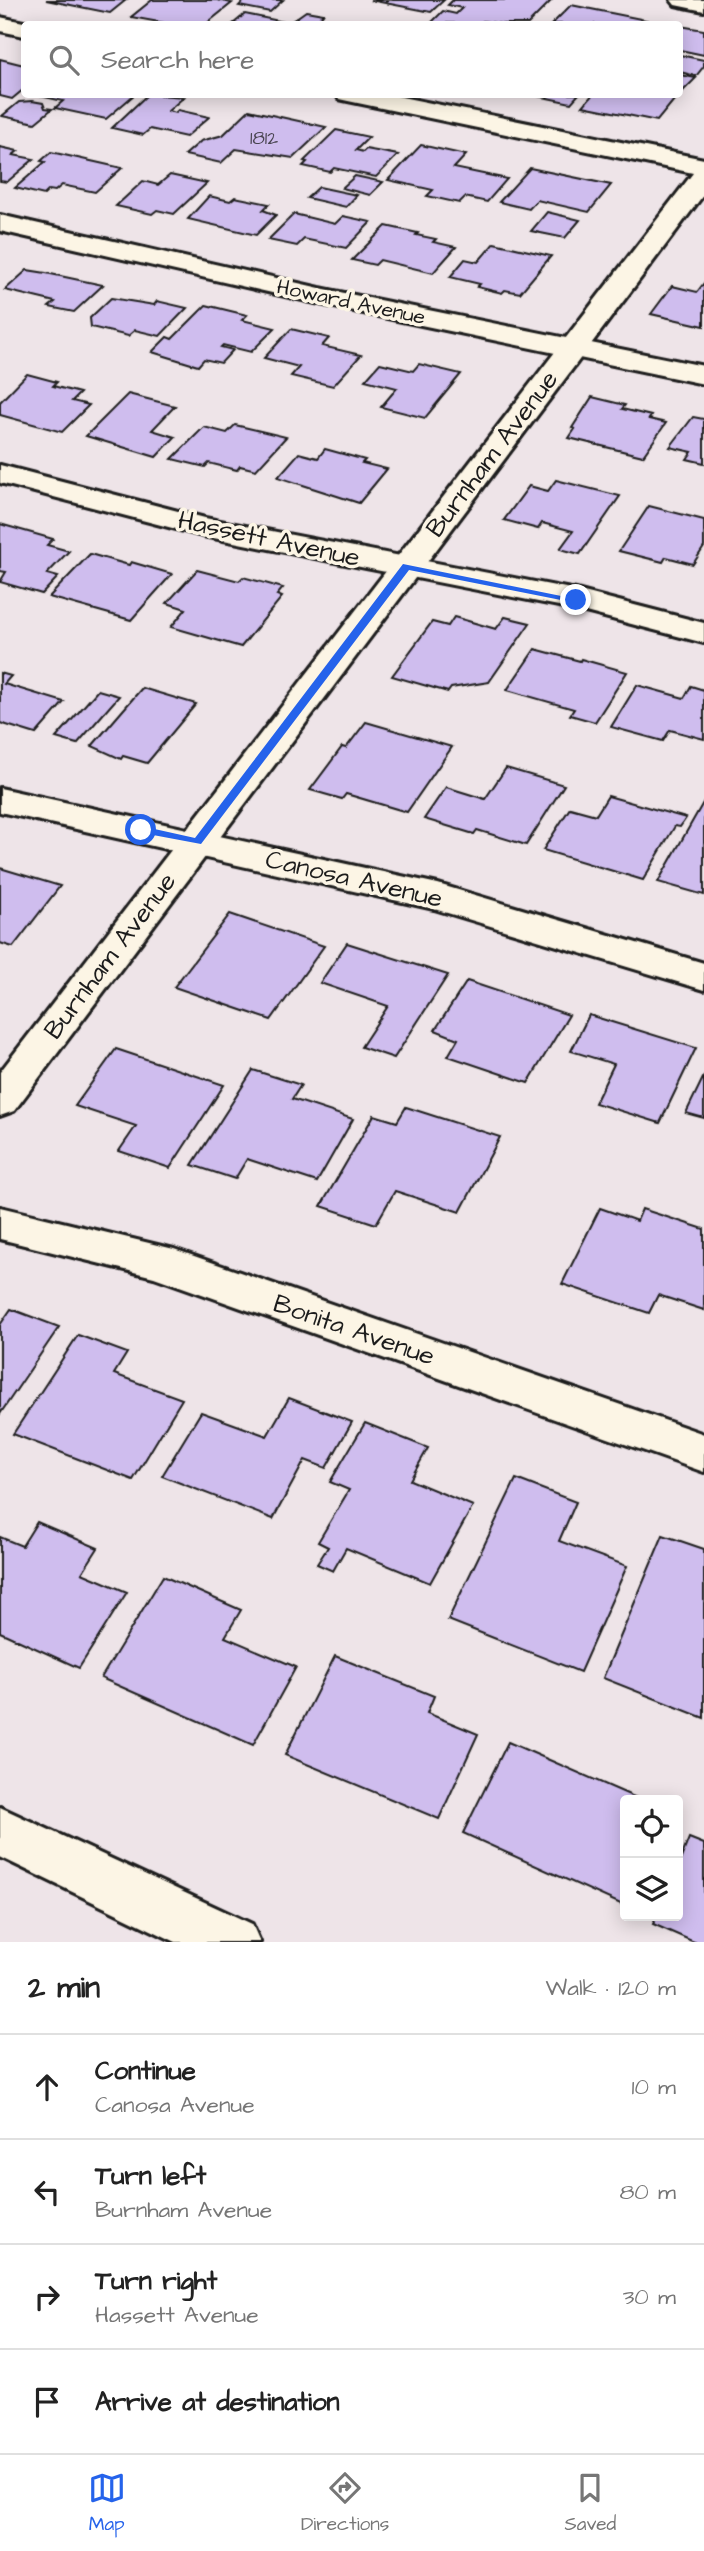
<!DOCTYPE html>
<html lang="en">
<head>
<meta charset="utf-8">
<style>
	:root { --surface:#fff; --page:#f2f2f2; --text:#222; --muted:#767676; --line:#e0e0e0; --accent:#2563eb }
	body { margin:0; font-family:"Architects Daughter",sans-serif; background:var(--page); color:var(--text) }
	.controls { position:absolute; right:21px; bottom:21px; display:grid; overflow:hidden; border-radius:7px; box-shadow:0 4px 18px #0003 }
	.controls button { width:63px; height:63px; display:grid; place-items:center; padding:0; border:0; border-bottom:2px solid var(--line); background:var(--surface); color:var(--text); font:35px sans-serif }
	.stop { position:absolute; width:21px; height:21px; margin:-16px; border:5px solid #2563eb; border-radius:50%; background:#fff }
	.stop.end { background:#2563eb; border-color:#fff; box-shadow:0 2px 7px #0008 }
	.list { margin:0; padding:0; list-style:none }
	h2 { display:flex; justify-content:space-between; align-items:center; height:91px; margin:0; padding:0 28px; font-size:30px }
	h2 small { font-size:23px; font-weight:400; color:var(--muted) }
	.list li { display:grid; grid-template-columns:46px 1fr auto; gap:21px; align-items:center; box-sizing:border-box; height:105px; padding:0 28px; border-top:2px solid var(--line) }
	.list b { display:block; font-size:26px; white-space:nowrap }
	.list p { margin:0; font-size:23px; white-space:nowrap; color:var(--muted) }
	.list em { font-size:23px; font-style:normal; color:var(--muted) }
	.icon { flex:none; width:38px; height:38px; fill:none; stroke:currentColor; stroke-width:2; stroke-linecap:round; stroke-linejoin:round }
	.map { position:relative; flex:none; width:704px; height:1942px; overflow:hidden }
	.search { position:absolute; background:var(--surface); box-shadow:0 4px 18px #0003; left:21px; right:21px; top:21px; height:77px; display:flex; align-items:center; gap:18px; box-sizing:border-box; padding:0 24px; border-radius:7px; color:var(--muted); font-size:26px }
	.sheet { height:511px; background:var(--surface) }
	nav { display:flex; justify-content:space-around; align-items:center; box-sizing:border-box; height:98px; border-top:2px solid var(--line); background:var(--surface); font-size:19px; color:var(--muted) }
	nav a { display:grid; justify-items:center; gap:4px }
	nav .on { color:var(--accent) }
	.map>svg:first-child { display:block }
	.building { fill:#cfbdee; stroke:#1c1c1c; stroke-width:2 }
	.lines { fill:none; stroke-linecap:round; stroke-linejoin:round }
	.minor-casing { stroke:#1c1c1c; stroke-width:6 }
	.tertiary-casing { stroke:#1c1c1c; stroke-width:6 }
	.minor { fill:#fcf5e5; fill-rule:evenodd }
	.tertiary { fill:#fcf5e5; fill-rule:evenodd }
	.route { fill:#2563eb }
	.labels { text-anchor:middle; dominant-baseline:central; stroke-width:7; stroke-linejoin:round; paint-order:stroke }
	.far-number-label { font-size:19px; fill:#494450 }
	.far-street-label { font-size:21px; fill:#1c1c1c; stroke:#fcf5e5 }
	.street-label { font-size:26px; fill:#1c1c1c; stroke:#fcf5e5 }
</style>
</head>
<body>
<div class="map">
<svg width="704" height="1942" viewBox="0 0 704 1942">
	<rect width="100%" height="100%" fill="#eee4e8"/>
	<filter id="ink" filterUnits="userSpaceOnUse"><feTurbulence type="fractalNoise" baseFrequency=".0143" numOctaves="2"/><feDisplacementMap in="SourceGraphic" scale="14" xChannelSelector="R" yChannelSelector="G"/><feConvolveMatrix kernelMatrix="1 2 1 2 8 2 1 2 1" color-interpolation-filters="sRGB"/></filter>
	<g filter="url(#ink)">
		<g class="building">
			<path d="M 46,0 L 126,0 L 110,13 Z"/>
			<path d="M 152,0 L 217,0 L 232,3 L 206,24 L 170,24 L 131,17 Z"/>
			<path d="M 245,0 L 283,0 L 270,12 L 239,6 Z"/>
			<path d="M 370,0 L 444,0 L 431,12 Z"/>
			<path d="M 453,0 L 544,0 L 551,1 L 528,24 L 502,24 L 483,21 L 480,24 L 431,23 L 443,11 L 456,14 L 462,8 L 448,5 Z"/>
			<path d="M 571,5 L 646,20 L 641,24 L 552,24 Z"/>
			<path d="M 306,11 L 323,14 L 315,24 L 233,24 L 245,14 L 289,23 Z"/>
			<path d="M 680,26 L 704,30 L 704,55 L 680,50 Z"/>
			<path d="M 680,55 L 704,60 L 704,66 L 696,76 L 680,72 Z"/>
			<path d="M 0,59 L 24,65 L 24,89 L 12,99 L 0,96 Z"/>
			<path d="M 680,75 L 696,78 L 680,94 Z"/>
			<path d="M 42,94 L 135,94 L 106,119 L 55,108 L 63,101 L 40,96 Z"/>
			<path d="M 148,94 L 184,97 L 168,111 L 175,113 L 178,110 L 209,117 L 186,137 L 150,129 L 143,135 L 112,128 Z"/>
			<path d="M 528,94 L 579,94 L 571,103 Z"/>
			<path d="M 593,94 L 679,94 L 657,121 L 583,106 Z"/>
			<path d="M 32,101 L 43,103 L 45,108 L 52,109 L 35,123 L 2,116 L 19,102 Z"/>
			<path d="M 249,110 L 326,127 L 293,158 L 236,149 L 221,163 L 185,155 L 201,141 L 223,135 Z"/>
			<path d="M 336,130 L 369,137 L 356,150 L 363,152 L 366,149 L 398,155 L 376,177 L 334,168 L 330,172 L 303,166 L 307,162 L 304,161 Z"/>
			<path d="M 421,145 L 466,155 L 454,168 L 507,179 L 487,202 L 465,197 L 459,203 L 427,196 L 433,190 L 388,180 Z"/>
			<path d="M 0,147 L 18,151 L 13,155 L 34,159 L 7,182 L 0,181 Z"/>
			<path d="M 51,152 L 122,168 L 95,192 L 62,185 L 55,191 L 49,190 L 44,195 L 15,188 L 45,162 L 41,161 Z"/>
			<path d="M 530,168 L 611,185 L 589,212 L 537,200 L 529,209 L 499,202 Z"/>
			<path d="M 170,175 L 207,183 L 174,214 L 157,210 L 152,214 L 116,206 L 143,181 L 158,185 Z"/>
			<path d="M 355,176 L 383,182 L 370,195 L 342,188 Z"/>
			<path d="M 319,187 L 357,195 L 346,207 L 307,198 Z"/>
			<path d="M 209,196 L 230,201 L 235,197 L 269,204 L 263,210 L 276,215 L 256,235 L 188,219 Z"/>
			<path d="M 547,212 L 580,220 L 565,238 L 531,231 Z"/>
			<path d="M 294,214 L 335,224 L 343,216 L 371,222 L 346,248 L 304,239 L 297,246 L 268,240 Z"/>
			<path d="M 386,226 L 418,233 L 416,235 L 436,239 L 433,242 L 456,247 L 433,273 L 380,260 L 375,265 L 352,260 Z"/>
			<path d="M 494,243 L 551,256 L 520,293 L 505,290 L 502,293 L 477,287 L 480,284 L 450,277 L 465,259 L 478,262 Z"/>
			<path d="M 27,270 L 46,273 L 103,285 L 74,312 L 49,307 L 55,302 L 5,290 Z"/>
			<path d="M 704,283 L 704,326 L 651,314 L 672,286 L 697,292 Z"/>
			<path d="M 111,298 L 154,305 L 157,301 L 187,308 L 160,336 L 135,330 L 128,336 L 91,327 L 90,318 Z"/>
			<path d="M 206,305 L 247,315 L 242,320 L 275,328 L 251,352 L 223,345 L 221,347 L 233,350 L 221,363 L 204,359 L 198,366 L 152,352 L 167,337 L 172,339 Z"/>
			<path d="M 291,329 L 329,338 L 322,346 L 361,355 L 333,386 L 291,376 L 299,367 L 264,358 Z"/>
			<path d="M 380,363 L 413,371 L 419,364 L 461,374 L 425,418 L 381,407 L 397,388 L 365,380 Z"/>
			<path d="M 27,374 L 57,382 L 53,386 L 80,393 L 72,401 L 89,405 L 62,432 L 0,415 L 0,402 Z"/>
			<path d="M 128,394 L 175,406 L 152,430 L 175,437 L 156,457 L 86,436 Z"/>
			<path d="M 592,397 L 625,405 L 622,409 L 651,416 L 649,419 L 666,423 L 643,456 L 569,438 L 575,429 L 572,428 Z"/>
			<path d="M 693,417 L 704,419 L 704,463 L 687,459 L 692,452 L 670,447 Z"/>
			<path d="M 235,425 L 286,437 L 256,470 L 240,466 L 237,470 L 209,463 L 205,467 L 172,459 L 204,427 L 227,433 Z"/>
			<path d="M 325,449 L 365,460 L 362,463 L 387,469 L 359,503 L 278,477 L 299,453 L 318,458 Z"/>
			<path d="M 556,480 L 620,496 L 580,554 L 560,549 L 573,531 L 542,523 L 538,529 L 504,520 L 529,486 L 548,491 Z"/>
			<path d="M 649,506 L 704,520 L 704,547 L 693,564 L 666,557 L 663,562 L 619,551 Z"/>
			<path d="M 0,524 L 53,539 L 47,545 L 69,551 L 47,574 L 58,577 L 42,594 L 0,582 L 6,572 L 0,571 Z"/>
			<path d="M 90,554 L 129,565 L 131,562 L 172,574 L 131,620 L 49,597 Z"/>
			<path d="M 197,570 L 239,581 L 243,577 L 283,588 L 277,595 L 282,597 L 241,647 L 171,627 L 186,609 L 167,603 Z"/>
			<path d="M 454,617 L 496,629 L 505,617 L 530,623 L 489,682 L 451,688 L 448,692 L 392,676 L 432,622 L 448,626 Z"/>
			<path d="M 535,649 L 580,661 L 581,659 L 627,672 L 595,722 L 570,715 L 574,709 L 507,690 Z"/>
			<path d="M 0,673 L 11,676 L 4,684 L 64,702 L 36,734 L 0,723 Z"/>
			<path d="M 637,685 L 684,698 L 691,686 L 704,690 L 704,739 L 670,730 L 663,741 L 611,727 Z"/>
			<path d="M 142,688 L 196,704 L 147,763 L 123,756 L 121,759 L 92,746 Z"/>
			<path d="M 98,690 L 119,696 L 77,744 L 56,738 Z"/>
			<path d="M 366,722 L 452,747 L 407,812 L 346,794 L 342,799 L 310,790 L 342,747 L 346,748 Z"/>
			<path d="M 506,768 L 564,785 L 526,845 L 477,830 L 474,834 L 424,819 L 446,787 L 485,799 Z"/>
			<path d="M 608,796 L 686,818 L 680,827 L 675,826 L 643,880 L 543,850 L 570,808 L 596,815 Z"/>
			<path d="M 704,801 L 704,895 L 658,882 Z"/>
			<path d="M 0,868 L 60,886 L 13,947 L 0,943 Z"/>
			<path d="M 230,914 L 324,946 L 271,1020 L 174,987 Z"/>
			<path d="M 347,943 L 448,975 L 394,1058 L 361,1047 L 388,1006 L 320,983 Z"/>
			<path d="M 467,981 L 569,1015 L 528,1083 L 448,1056 L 458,1039 L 435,1030 Z"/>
			<path d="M 589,1015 L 696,1048 L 660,1123 L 595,1103 L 614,1064 L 571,1051 Z"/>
			<path d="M 116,1049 L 224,1085 L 170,1168 L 119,1151 L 136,1126 L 75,1106 Z"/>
			<path d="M 253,1070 L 301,1085 L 292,1099 L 353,1119 L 317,1182 L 247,1159 L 235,1179 L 192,1165 Z"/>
			<path d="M 704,1076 L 704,1118 L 686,1113 Z"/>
			<path d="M 406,1107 L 500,1137 L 460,1212 L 395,1191 L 376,1224 L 321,1206 L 374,1115 L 397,1122 Z"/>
			<path d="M 600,1208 L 637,1221 L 642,1209 L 704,1229 L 704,1310 L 658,1295 L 649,1313 L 562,1284 Z"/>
			<path d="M 11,1309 L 59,1327 L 0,1414 L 0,1325 Z"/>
			<path d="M 78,1335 L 127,1353 L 114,1374 L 182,1399 L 133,1480 L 13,1434 Z"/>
			<path d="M 289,1398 L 352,1422 L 326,1468 L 305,1460 L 273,1519 L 162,1476 L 201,1412 L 267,1436 Z"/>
			<path d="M 365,1423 L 428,1448 L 410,1480 L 473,1506 L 430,1583 L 346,1548 L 333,1571 L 317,1564 L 328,1547 L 318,1542 L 349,1490 L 330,1482 Z"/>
			<path d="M 516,1479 L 576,1502 L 559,1541 L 627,1566 L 580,1672 L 448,1620 Z"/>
			<path d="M 37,1522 L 98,1548 L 82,1573 L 127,1592 L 79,1668 L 0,1632 L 0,1537 L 22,1546 Z"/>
			<path d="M 663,1535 L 704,1549 L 704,1718 L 603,1678 Z"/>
			<path d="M 163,1576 L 241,1610 L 225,1637 L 296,1667 L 253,1745 L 101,1678 Z"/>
			<path d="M 335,1656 L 434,1696 L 427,1713 L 478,1734 L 439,1819 L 285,1755 Z"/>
			<path d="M 508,1742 L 641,1800 L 625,1800 L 625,1906 L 463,1833 Z"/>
			<path d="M 689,1838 L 704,1844 L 704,1942 L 694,1942 L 653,1924 L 657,1916 L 678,1916 L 678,1866 Z"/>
		</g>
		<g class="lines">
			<g class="minor-casing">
				<g id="minor">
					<path d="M 671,0 L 704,0 L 704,11 L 675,5 Z"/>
					<path d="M 0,215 L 320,288 L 704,366 L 704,384 L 320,304 L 0,231 Z"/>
					<path d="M 0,465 L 205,518 L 576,590 L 704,623 L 704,643 L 574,609 L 203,536 L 0,483 Z"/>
					<path d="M 0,788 L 438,884 L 704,963 L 704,990 L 434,909 L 0,812 Z"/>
					<path d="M 0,1207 L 174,1249 L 704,1434 L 704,1472 L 154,1277 L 0,1239 Z"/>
				</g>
			</g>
			<g class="tertiary-casing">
				<g id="tertiary">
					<path d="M 0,17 L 33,24 L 24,24 L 24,36 L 0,31 Z"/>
					<path d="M 336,94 L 387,94 L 704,159 L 704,194 L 14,1111 L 0,1116 L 0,1072 L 693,173 L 348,101 L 339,99 Z"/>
					<path d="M 0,1807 L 252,1924 L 260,1942 L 176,1942 L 0,1857 Z"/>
				</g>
			</g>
			<use href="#minor" class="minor"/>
			<use href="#tertiary" class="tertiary"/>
		</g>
	</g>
	<path class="route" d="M 403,564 L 581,600 L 576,603 L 409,570 L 201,844 L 137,832 L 136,830 L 141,826 L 195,838 Z"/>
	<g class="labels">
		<g class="far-number-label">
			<text x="264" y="138">1812</text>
		</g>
		<g class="far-street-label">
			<text transform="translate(351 302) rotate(12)">Howard Avenue</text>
		</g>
		<g class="street-label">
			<text transform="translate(492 454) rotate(-53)">Burnham Avenue</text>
			<text transform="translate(269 539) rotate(12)">Hassett Avenue</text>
			<text transform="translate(354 879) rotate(13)">Canosa Avenue</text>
			<text transform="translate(110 956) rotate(-53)">Burnham Avenue</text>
			<text transform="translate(354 1330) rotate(19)">Bonita Avenue</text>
		</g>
	</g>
</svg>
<div class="controls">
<button><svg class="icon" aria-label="locate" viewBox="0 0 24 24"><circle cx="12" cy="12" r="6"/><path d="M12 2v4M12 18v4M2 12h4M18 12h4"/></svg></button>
<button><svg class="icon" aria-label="layers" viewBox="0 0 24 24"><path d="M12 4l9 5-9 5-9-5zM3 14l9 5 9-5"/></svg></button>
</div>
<div class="stop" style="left:141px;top:830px"></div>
<div class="stop end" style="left:576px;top:600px"></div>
<div class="search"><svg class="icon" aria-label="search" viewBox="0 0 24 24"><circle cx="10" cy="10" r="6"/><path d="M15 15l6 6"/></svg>Search here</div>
</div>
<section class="sheet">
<h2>2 min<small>Walk · 120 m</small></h2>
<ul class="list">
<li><svg class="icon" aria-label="ahead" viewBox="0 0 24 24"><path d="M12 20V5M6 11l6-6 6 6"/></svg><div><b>Continue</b><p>Canosa Avenue</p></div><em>10 m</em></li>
<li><svg class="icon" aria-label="left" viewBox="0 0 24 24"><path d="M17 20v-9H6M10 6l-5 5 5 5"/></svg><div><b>Turn left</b><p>Burnham Avenue</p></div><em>80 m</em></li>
<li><svg class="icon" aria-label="right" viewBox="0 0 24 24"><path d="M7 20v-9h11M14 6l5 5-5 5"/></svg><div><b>Turn right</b><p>Hassett Avenue</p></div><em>30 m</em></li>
<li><svg class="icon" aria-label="arrive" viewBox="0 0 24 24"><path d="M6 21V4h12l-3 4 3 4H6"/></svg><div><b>Arrive at destination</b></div></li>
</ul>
</section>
<nav>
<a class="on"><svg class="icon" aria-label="map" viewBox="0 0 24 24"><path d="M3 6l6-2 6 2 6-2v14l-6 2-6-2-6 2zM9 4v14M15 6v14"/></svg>Map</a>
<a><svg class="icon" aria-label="directions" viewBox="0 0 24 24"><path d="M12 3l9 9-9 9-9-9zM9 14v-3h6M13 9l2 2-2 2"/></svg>Directions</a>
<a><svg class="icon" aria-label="saved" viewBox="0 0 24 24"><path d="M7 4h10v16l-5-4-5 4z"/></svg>Saved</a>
</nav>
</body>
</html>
